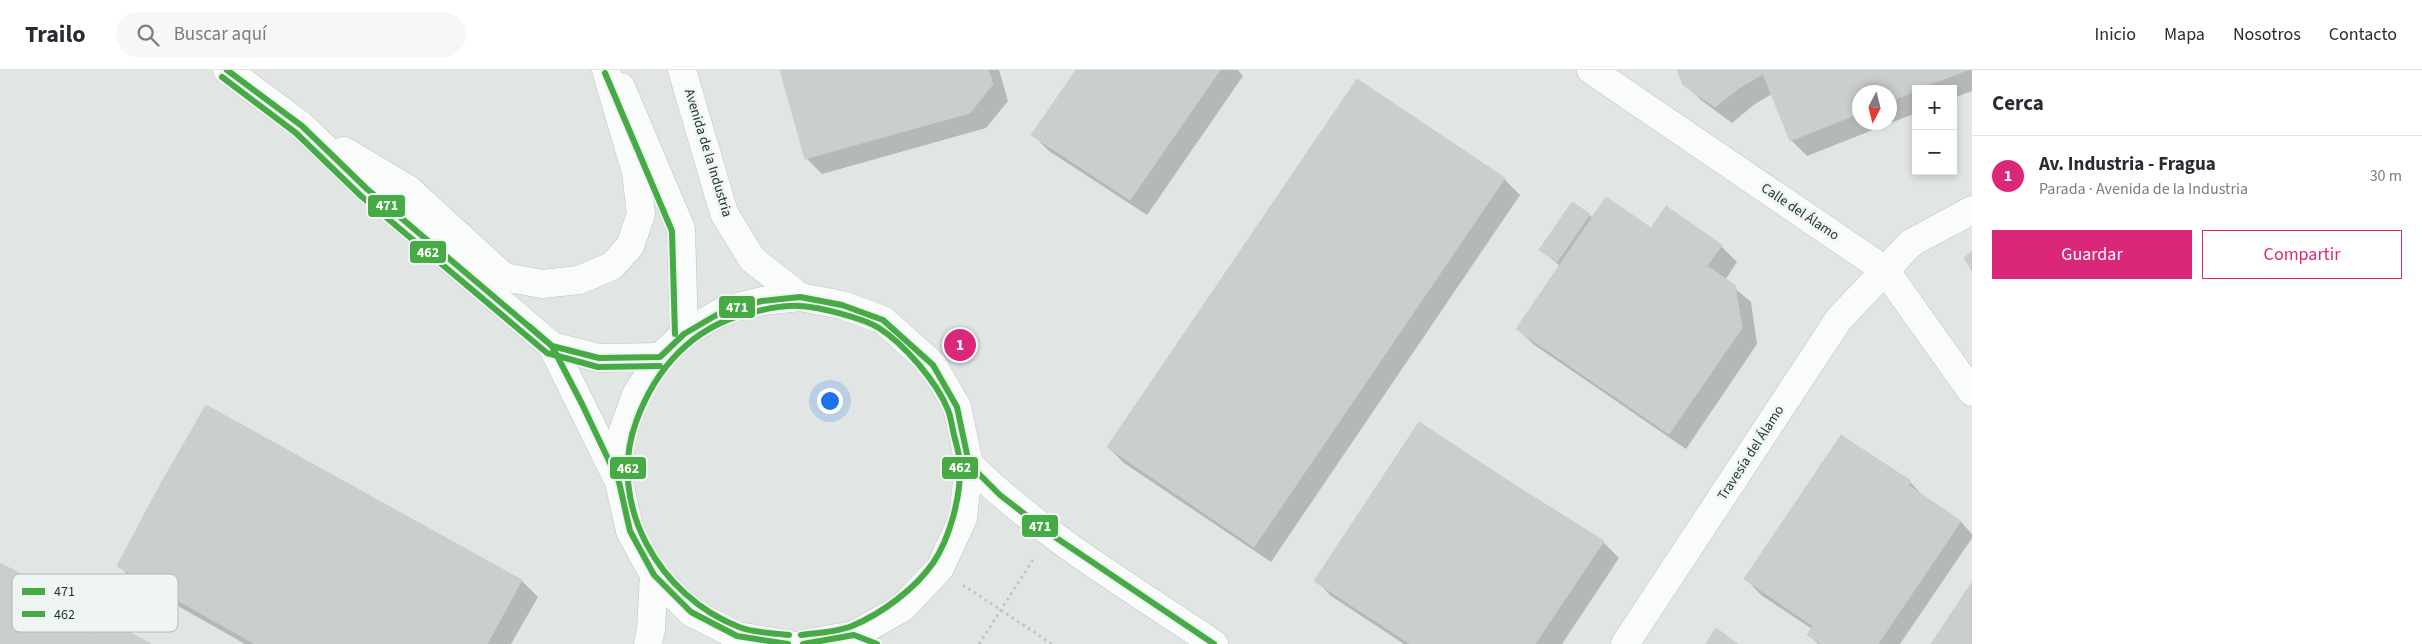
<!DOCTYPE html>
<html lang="es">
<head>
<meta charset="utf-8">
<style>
	:root { --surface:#fff; --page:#f7f7f7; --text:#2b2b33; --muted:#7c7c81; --line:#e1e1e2; --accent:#db2777 }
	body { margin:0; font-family:"Source Sans 3",sans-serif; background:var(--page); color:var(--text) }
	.controls { position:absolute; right:15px; top:15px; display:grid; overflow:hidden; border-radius:0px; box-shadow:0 2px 8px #0003 }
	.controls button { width:45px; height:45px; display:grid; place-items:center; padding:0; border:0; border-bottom:1px solid var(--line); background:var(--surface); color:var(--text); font:25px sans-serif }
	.compass { position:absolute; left:1852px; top:15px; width:45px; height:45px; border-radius:50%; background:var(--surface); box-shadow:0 2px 8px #0003; rotate:187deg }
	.you { position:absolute; left:829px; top:330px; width:18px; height:18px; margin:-12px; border:4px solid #fff; border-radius:50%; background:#1a73e8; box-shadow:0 0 0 8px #1a73e833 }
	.badge { display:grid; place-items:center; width:32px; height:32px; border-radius:50%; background:var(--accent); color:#fff; font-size:16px; font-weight:700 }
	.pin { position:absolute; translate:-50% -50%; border:2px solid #fff; box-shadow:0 1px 5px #0006 }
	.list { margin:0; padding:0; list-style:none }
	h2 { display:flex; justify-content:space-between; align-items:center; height:65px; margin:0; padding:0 20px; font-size:21px }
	h2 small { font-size:16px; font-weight:400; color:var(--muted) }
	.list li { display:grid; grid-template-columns:32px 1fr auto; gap:15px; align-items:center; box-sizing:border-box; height:80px; padding:0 20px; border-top:1px solid var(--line) }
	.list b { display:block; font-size:19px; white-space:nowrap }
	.list p { margin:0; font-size:16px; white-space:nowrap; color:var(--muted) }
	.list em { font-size:16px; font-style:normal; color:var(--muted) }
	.actions { display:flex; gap:10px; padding:15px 20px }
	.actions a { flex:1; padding:11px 0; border:1px solid var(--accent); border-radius:0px; text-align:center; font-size:18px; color:var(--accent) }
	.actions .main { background:var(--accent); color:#fff }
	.icon { flex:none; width:28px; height:28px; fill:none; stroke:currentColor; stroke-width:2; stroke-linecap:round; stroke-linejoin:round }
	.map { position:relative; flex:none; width:1972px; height:574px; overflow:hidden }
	header { display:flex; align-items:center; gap:30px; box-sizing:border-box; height:70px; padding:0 25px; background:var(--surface); border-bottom:1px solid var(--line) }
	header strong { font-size:24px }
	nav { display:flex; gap:28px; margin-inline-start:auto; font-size:18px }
	.search { width:350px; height:45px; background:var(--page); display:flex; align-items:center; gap:12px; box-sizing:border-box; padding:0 18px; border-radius:28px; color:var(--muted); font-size:19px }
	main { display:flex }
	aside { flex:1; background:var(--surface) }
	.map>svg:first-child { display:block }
	.shadow { fill:#0003; fill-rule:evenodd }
	.building { fill:#cacecd; stroke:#cacfcd }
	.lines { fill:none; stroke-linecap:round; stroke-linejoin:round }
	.minor-casing { stroke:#bec3c1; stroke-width:29 }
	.tertiary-casing { stroke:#bec3c1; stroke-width:29 }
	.path { stroke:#bfc6c3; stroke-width:3; stroke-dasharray:2.5 4; stroke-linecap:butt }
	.minor { stroke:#fafbfb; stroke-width:28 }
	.tertiary { stroke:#fafbfb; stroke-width:28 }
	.bus-1-casing { stroke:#eef5f2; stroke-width:10 }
	.bus-2-casing { stroke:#eef5f2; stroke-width:10 }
	.bus-1 { stroke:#46aa45; stroke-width:6 }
	.bus-2 { stroke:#46aa45; stroke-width:6 }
	.labels { text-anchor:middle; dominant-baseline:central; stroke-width:4.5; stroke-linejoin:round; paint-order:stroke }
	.street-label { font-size:14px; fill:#223630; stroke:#eef5f2 }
	.key { fill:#eef5f2; stroke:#b1bcb8; stroke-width:1 }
	.key-label { font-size:14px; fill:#223630 }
	.line-badge { stroke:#eef5f2; stroke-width:2 }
	.badge-label { font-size:14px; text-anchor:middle; font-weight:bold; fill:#fff }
</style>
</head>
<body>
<header>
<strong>Trailo</strong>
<div class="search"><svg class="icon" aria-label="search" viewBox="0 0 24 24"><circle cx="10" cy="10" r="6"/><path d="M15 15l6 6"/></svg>Buscar aquí</div>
<nav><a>Inicio</a><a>Mapa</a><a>Nosotros</a><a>Contacto</a></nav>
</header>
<main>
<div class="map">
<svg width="1972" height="574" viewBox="0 0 1972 574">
	<rect width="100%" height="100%" fill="#e1e6e4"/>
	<g class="shadow">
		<path d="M 781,0 L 999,0 L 1008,31 L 986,58 L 822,104 L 806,88 Z"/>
		<path d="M 1078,0 L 1238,0 L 1243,6 L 1147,145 L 1049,81 L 1033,65 Z"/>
		<path d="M 1679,0 L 1972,0 L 1972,21 L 1953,28 L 1953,19 L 1916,19 L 1916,43 L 1807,86 L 1791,70 L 1772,24 L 1755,34 L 1732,53 L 1701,30 L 1684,14 ZM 1860,22 L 1890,22 L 1890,52 L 1860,52 Z"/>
		<path d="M 1504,109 L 1520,125 L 1271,492 L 1124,393 L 1108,377 Z"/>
		<path d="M 1666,138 L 1721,176 L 1737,192 L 1725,210 L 1751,232 L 1757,274 L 1686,379 L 1533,274 L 1517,258 L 1560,196 L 1541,180 L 1589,145 L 1593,148 L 1651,159 Z"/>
		<path d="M 206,336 L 522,511 L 538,527 L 511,574 L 245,574 L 134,511 L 118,495 Z"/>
		<path d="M 1420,354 L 1603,472 L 1619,488 L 1562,574 L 1404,574 L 1331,526 L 1316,510 Z"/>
		<path d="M 1842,367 L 1910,412 L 1926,429 L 1961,452 L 1972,464 L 1972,468 L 1900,574 L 1818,574 L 1809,565 L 1812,559 L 1761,525 L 1746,509 Z"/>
	</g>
	<g class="building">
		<path d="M 780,0 L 856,0 L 876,69 L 805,89 Z"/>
		<path d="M 856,0 L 988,0 L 993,14 L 970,43 L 876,69 Z"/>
		<path d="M 1076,0 L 1220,0 L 1130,130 L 1031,65 Z"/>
		<path d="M 1677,0 L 1968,0 L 1916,19 L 1916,21 L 1890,31 L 1890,22 L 1860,22 L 1860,43 L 1790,71 L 1763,4 L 1739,18 L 1715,37 L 1683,15 Z"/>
		<path d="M 1357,9 L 1505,108 L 1254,477 L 1107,377 Z"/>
		<path d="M 1606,127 L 1651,158 L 1666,136 L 1722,175 L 1707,196 L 1735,215 L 1742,258 L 1669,364 L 1516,259 Z"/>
		<path d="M 1572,132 L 1590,144 L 1557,192 L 1539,180 Z"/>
		<path d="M 1972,181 L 1972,201 L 1964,188 Z"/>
		<path d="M 206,335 L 522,510 L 487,574 L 446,574 L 160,415 Z"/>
		<path d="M 1419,352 L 1513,414 L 1407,572 L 1314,511 Z"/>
		<path d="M 1841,365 L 1911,411 L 1813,556 L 1744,509 Z"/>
		<path d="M 1513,414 L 1604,471 L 1535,574 L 1410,574 L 1407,572 Z"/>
		<path d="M 160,415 L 446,574 L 255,574 L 117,496 Z"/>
		<path d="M 1908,415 L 1961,451 L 1878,574 L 1821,574 L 1807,565 Z"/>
		<path d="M 0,493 L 104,548 L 91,574 L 0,574 Z"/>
		<path d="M 1972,512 L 1972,574 L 1931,574 Z"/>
		<path d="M 104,548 L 151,574 L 91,574 Z"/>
		<path d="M 1716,558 L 1738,574 L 1706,574 Z"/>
	</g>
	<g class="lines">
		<g class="minor-casing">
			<g id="minor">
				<path d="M 682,0 L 724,143 L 752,189 L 800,227"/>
				<path d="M 1591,0 L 1885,200 L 1972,322"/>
				<path d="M 621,17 L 681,159 L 684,264"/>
				<path d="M 648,574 L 651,559 L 654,505"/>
				<path d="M 1625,574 L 1839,249 L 1911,173 L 1972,140"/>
			</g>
		</g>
		<g class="tertiary-casing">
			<g id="tertiary">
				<path d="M 227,0 L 302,56 L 367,119 L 552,276 L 618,410"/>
				<path d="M 344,81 L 408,119 L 504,207 L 542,214 L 579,210 L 612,196 L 630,176 L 641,144 L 636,102 L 606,0"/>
				<path d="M 552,276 L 599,288 L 660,287"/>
				<path d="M 969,394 C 1041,465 1130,517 1214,574"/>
				<path d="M 788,574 L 737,566 L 691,542 L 654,505 L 630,461 L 619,412 L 621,367 L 636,325 L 660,287 L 684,264 L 725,240 L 762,231 L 800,227 L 842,235 L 883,250 L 933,295 L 957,337 L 969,394 L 963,448 L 940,498 L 902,538 L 854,565 L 803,574"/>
			</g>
		</g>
		<g class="path">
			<path d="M 963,515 L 1052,574"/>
			<path d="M 979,574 L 1034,488"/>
		</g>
		<use href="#minor" class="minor"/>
		<use href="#tertiary" class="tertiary"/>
		<g class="bus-1-casing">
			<g id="bus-1">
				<path d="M 227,0 L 302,56 L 367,119 L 552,276 L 599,288 L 660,287 L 684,264 L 725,240 L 762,231 L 800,227 L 842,235 L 883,250 L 933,295 L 957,337 L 969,394 L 1000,425 L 1049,463 L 1214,574"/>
				<path d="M 530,257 L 552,276 L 582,334 L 619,412 L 630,461 L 654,505 L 691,542 L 737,566 L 788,574"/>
				<path d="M 803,574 L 854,565 L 877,574"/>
			</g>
		</g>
		<g class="bus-2-casing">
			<g id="bus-2">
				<path d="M 605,3 L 672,161 L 675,264"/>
				<path d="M 222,7 L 296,63 L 361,126 L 547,283 L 598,297 L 660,296"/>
				<path d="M 789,565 C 773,563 754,563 739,557 C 660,527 606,434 636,352 C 655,299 692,257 749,243 C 765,239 783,235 800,236 C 819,237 863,248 879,258 C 904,274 937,312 948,340 C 951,347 952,357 954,365 C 956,374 960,385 960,395 C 961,426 950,468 933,493 C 915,519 881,544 852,556 C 837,562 817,563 801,565"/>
			</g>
		</g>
		<use href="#bus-1" class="bus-1"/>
		<use href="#bus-2" class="bus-2"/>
	</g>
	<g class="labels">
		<g class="street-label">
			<text transform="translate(708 83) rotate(73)">Avenida de la Industria</text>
			<text transform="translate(1800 142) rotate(34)">Calle del Álamo</text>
			<text transform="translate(1751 383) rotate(-57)">Travesía del Álamo</text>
		</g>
	</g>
	<rect x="12" y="504" width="166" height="58" rx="8" class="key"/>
	<rect x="22" y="518" width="23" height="7" fill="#46aa45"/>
	<rect x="22" y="541" width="23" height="6" fill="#46aa45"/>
	<g class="key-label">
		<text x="54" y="526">471</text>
		<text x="54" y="549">462</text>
	</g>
	<g class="line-badge">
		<rect x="367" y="124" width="39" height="24" rx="5" fill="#46aa45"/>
		<rect x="409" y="170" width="38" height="24" rx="5" fill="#46aa45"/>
		<rect x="718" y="225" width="38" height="24" rx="5" fill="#46aa45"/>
		<rect x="941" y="386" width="38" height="24" rx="5" fill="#46aa45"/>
		<rect x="609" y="386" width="38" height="24" rx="5" fill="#46aa45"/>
		<rect x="1021" y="444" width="38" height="24" rx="5" fill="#46aa45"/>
	</g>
	<g class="badge-label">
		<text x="387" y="140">471</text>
		<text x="428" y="187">462</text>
		<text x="737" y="242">471</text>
		<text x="960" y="402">462</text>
		<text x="628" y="403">462</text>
		<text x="1040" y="461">471</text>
	</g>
</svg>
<div class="controls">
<button>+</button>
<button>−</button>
</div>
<svg class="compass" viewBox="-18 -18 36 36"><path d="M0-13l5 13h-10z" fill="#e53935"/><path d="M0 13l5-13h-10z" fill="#7c7c81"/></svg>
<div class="you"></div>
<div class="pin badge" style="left:960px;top:275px">1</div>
</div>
<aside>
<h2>Cerca<small></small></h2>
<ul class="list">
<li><span class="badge">1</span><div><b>Av. Industria - Fragua</b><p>Parada · Avenida de la Industria</p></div><em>30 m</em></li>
</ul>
<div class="actions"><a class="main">Guardar</a><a>Compartir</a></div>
</aside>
</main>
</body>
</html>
